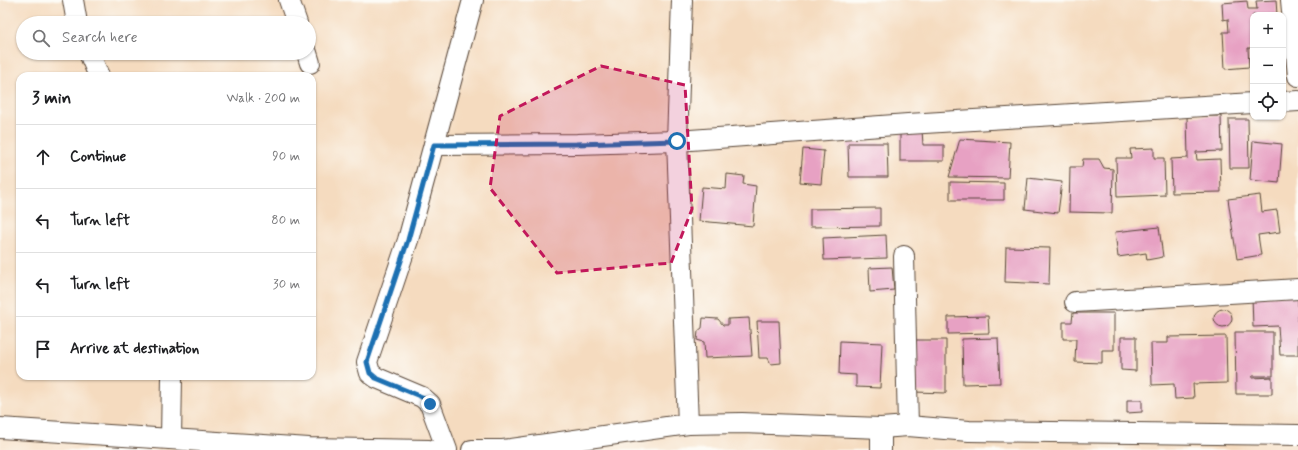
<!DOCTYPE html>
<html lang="en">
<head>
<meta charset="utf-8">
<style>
	:root { --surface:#fff; --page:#f6f6f6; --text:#202124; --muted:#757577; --line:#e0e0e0 }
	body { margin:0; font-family:Mynerve,sans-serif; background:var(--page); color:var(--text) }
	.controls { position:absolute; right:12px; top:12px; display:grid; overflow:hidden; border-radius:8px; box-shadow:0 1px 3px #0004 }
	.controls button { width:36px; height:36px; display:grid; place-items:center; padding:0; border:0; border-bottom:1px solid var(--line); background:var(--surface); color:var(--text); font:20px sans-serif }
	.stop { position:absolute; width:12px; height:12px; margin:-9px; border:3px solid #1f6fb2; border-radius:50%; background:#fff }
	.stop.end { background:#1f6fb2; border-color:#fff; box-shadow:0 1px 4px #0008 }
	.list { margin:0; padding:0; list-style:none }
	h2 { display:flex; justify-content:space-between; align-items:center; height:52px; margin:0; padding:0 16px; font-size:17px }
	h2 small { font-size:13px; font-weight:400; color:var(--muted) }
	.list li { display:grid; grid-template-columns:26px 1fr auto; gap:12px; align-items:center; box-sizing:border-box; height:64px; padding:0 16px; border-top:1px solid var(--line) }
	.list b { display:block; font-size:15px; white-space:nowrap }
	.list em { font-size:13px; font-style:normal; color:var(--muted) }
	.icon { flex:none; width:22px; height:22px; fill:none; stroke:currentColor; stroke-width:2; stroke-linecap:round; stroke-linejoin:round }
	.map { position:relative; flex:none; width:1298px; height:450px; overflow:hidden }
	.search { position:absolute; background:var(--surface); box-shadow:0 1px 3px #0004; left:16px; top:16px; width:300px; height:44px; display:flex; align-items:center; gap:10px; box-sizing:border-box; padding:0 14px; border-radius:22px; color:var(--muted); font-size:15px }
	.panel { position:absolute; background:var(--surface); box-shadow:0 1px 3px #0004; left:16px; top:72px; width:300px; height:308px; border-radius:12px }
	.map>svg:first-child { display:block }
	.building { fill:#e7a1c3 }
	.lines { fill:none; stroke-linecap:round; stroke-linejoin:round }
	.street-casing { stroke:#574536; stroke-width:22 }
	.street { stroke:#fff; stroke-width:20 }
	.route { stroke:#1f6fb2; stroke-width:5 }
	.marked { fill:#c2185b; fill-opacity:0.2; stroke:#c2185b; stroke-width:3; stroke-dasharray:8 5; stroke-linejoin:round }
</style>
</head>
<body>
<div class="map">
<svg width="1298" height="450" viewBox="0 0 1298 450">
	<rect width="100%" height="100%" fill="#fdfcf7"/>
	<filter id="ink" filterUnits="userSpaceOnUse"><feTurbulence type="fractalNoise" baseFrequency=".025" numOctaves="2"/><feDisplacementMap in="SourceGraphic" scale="8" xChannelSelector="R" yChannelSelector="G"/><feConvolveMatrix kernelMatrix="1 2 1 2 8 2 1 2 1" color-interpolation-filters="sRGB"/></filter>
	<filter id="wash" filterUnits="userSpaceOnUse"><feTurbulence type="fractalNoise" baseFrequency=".012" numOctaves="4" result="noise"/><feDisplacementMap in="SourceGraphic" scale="16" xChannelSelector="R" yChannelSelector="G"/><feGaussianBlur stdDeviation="0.9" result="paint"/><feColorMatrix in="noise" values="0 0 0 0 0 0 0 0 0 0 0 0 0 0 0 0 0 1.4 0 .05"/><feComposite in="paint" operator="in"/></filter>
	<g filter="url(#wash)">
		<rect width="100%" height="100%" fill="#f5dbbf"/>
		<g id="blocks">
			<g class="building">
				<path d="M 1276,0 L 1277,15 L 1253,15 L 1253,48 L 1248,48 L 1249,67 L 1225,69 L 1223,32 L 1229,32 L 1228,19 L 1223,20 L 1222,3 L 1247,1 L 1248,9 L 1257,9 L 1256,1 Z"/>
				<path d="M 1187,116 L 1221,116 L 1222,151 L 1196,152 L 1197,160 L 1220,159 L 1221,192 L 1172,193 L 1171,159 L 1188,158 Z"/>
				<path d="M 1229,119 L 1248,119 L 1249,168 L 1230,168 Z"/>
				<path d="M 900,130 L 922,130 L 923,145 L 944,145 L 944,161 L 900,161 Z"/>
				<path d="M 960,139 L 1010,142 L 1008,178 L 949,177 Z"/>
				<path d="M 1253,141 L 1282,144 L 1279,183 L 1250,180 Z"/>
				<path d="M 848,143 L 887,143 L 888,177 L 849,177 Z"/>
				<path d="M 1154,148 L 1154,158 L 1164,158 L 1165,195 L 1117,197 L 1116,158 L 1131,158 L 1130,149 Z"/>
				<path d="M 803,149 L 824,151 L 821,184 L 800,182 Z"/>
				<path d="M 1083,159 L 1099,159 L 1104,168 L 1113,169 L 1112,213 L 1069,212 L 1070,167 L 1082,167 Z"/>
				<path d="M 727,174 L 744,176 L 743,184 L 756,186 L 753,226 L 699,221 L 702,187 L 726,189 Z"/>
				<path d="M 1028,178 L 1062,182 L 1058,213 L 1025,209 Z"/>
				<path d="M 950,182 L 1004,183 L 1004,200 L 950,200 Z"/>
				<path d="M 1260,195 L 1262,212 L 1277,210 L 1280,232 L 1258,235 L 1261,255 L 1237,259 L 1228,199 Z"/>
				<path d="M 880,208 L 880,226 L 810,227 L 810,209 Z"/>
				<path d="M 1159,227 L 1163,257 L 1147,260 L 1146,253 L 1118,257 L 1115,232 Z"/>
				<path d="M 886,235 L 887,258 L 824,260 L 823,238 Z"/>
				<path d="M 1006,247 L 1050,248 L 1049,284 L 1005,282 Z"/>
				<path d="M 892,267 L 894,290 L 870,292 L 869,268 Z"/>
				<path d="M 1298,294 L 1298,355 L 1280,355 L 1278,326 L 1253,327 L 1252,296 Z"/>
				<circle cx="1223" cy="318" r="9"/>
				<path d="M 1073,313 L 1114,313 L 1114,350 L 1102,350 L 1102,363 L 1075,362 L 1076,339 L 1063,339 L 1063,322 L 1072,322 Z"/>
				<path d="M 988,316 L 989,333 L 948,334 L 948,317 Z"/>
				<path d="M 703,318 L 718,319 L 723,325 L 728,325 L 728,319 L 749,318 L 752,356 L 705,358 L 704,342 L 697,340 L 698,331 L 702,328 Z"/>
				<path d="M 757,321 L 779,321 L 781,363 L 771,364 L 768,358 L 759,358 Z"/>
				<path d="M 1235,332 L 1273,332 L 1273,376 L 1252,376 L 1252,378 L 1272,377 L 1272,394 L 1236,394 Z"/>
				<path d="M 1226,336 L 1227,383 L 1193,384 L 1194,398 L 1175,399 L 1174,384 L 1152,385 L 1151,343 L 1168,343 L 1168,337 Z"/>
				<path d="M 1121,337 L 1136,337 L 1136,371 L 1121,370 Z"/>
				<path d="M 998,338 L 1000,383 L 963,384 L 962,339 Z"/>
				<path d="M 915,340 L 946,340 L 946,393 L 914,392 Z"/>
				<path d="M 840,341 L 882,343 L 880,388 L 856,387 L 856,375 L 839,374 Z"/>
				<path d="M 1127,400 L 1142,400 L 1142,412 L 1127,413 Z"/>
			</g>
		</g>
	</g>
	<g filter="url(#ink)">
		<use href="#blocks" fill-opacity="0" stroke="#574536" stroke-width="1"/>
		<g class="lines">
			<g class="street-casing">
				<g id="street">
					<path d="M 73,0 L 77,23"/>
					<path d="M 289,0 L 297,23"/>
					<path d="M 682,0 L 677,141 L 688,424"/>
					<path d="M 1291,0 L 1298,76"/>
					<path d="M 89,53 L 99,76"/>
					<path d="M 307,53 L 310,63"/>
					<path d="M 1283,102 L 1298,101"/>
					<path d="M 434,145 L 577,144 L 677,141 L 908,124 L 1253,103"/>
					<path d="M 904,256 L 908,426"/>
					<path d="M 1075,302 L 1298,289"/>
					<path d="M 0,428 L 309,448 L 429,450"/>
					<path d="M 881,428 L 881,450"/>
					<path d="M 171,439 L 172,376"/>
					<path d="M 447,450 L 430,404 L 422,397 L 377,378 L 370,373 L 367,362 L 408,240 L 473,0"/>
					<path d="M 472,450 L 503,450 L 688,424 L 742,423 L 881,428 L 908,426 L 969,431 L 1298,435"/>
				</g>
			</g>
			<use href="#street" class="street"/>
		</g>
	</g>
	<g class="lines" filter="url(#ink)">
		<path class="route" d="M 430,404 L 422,397 L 376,378 L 370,373 L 367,362 L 408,240 L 434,145 L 576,144 L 677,141"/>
	</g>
	<path class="marked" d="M 601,66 L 685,85 L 692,209 L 671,263 L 557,273 L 490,188 L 500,116 Z"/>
</svg>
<div class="controls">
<button>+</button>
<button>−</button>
<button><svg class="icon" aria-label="locate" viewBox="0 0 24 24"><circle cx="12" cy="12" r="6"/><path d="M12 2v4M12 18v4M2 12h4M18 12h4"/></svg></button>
</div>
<div class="stop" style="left:677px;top:141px"></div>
<div class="stop end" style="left:430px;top:404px"></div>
<div class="search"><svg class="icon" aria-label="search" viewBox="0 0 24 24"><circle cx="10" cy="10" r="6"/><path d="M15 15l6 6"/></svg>Search here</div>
<section class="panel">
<h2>3 min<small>Walk · 200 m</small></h2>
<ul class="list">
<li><svg class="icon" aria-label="ahead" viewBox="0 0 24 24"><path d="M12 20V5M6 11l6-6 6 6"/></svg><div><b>Continue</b></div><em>90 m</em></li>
<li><svg class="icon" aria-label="left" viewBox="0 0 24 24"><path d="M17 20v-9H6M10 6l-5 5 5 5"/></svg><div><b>Turn left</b></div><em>80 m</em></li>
<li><svg class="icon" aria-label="left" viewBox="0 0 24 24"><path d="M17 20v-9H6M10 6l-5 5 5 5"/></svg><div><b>Turn left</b></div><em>30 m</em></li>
<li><svg class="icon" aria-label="arrive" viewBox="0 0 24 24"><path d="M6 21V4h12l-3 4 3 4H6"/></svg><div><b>Arrive at destination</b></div></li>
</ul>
</section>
</div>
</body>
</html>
